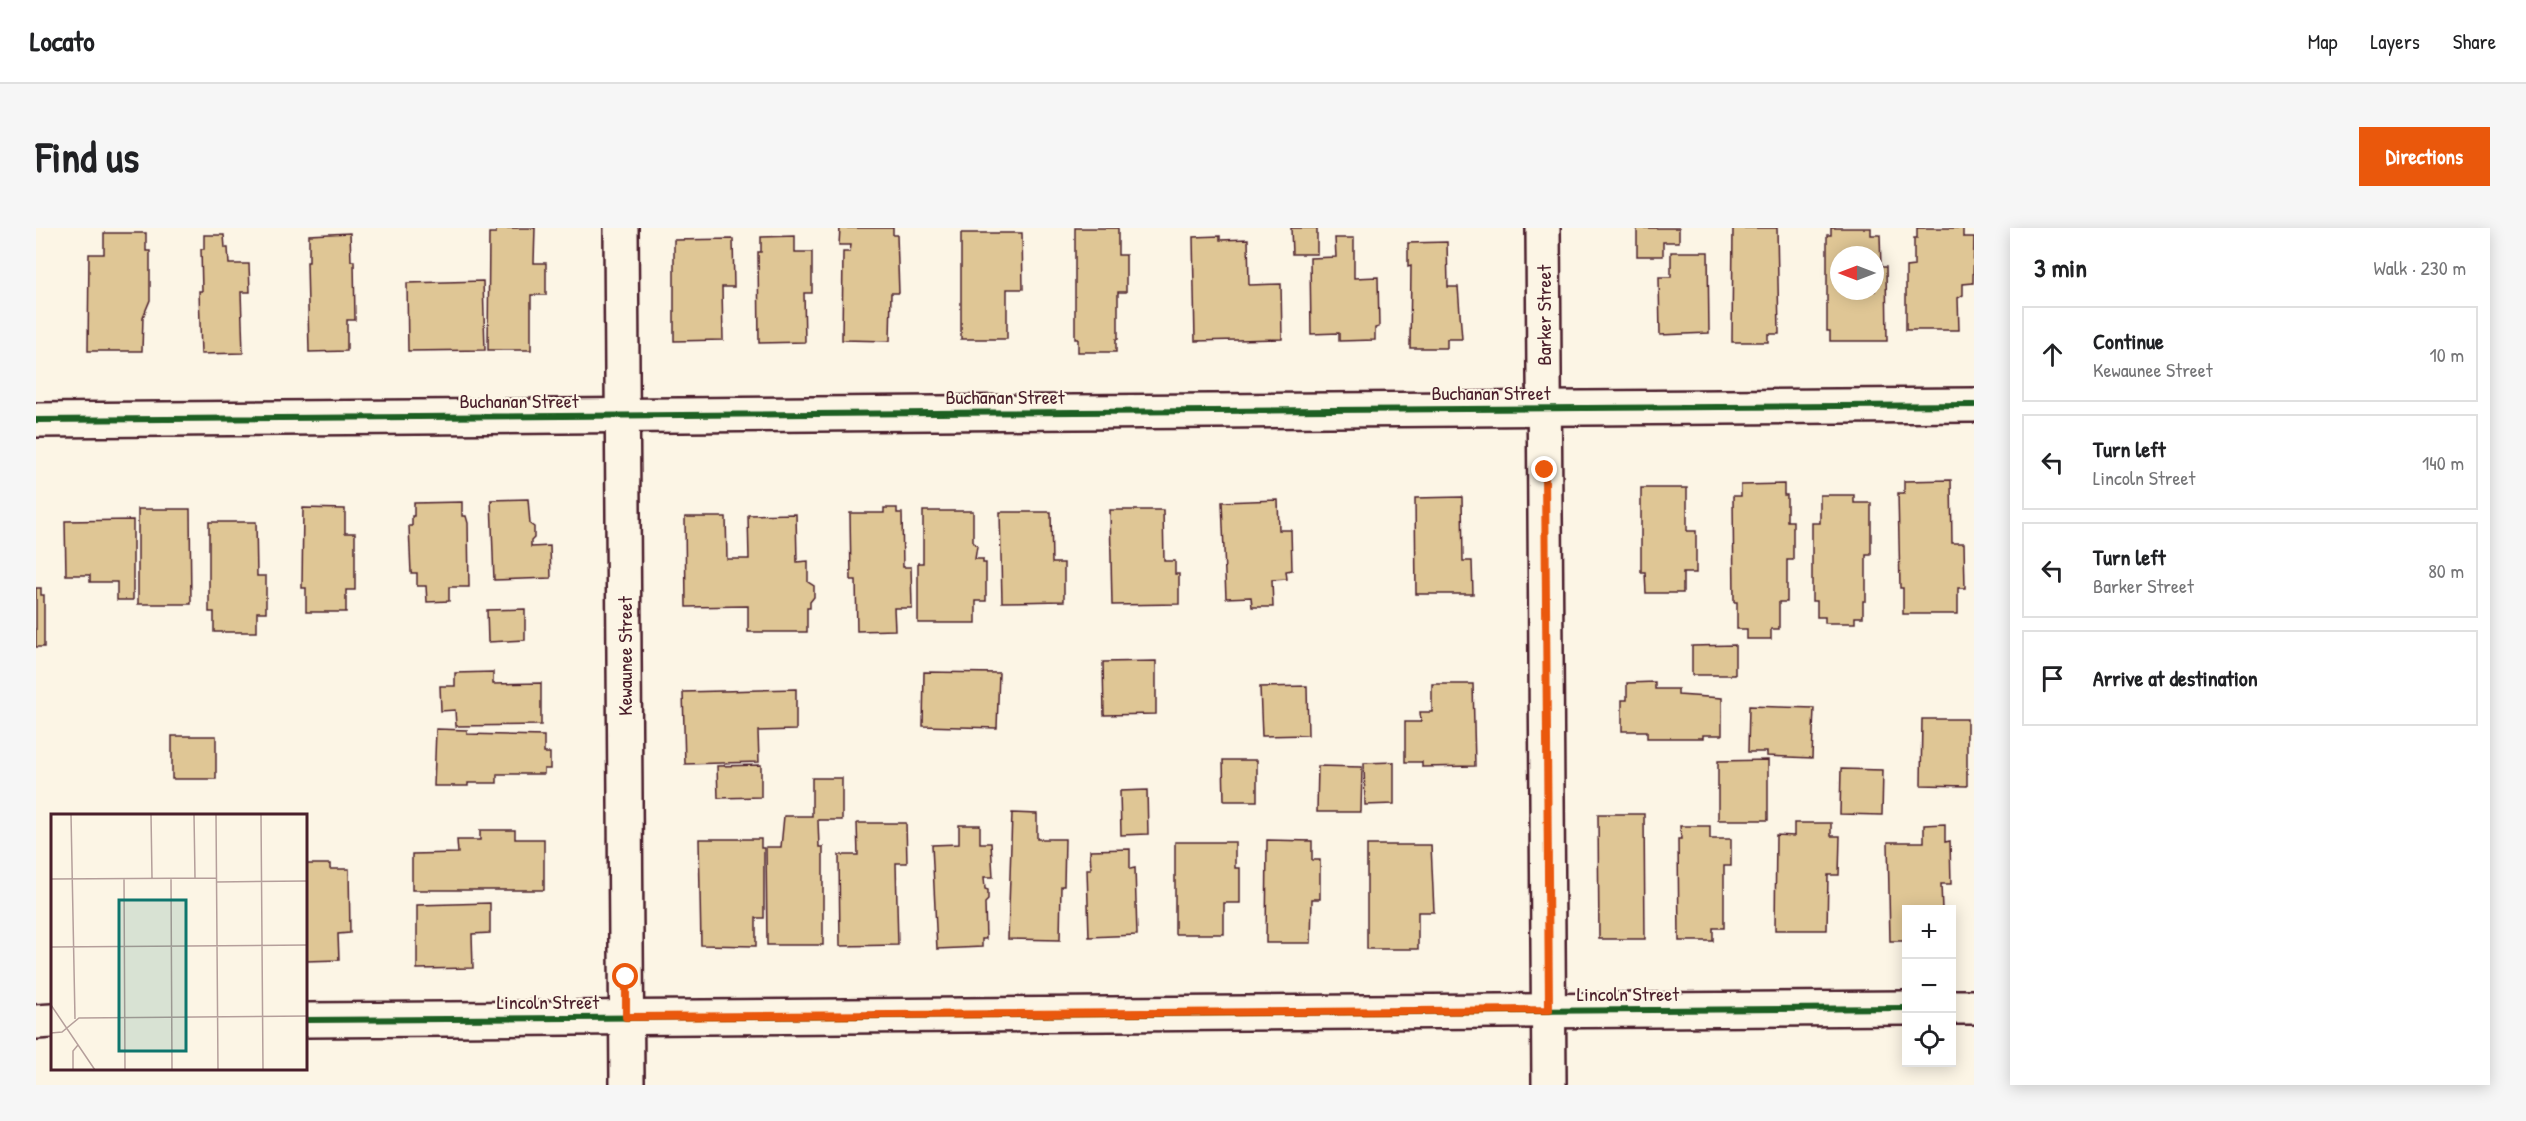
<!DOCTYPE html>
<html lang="en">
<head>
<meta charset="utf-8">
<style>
	:root { --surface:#fff; --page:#f6f6f6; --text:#202124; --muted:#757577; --line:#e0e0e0; --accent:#ea580c }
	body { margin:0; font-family:"Patrick Hand",sans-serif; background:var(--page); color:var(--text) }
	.controls { position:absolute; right:18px; bottom:18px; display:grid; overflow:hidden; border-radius:0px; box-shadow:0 3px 15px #0003 }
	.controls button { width:54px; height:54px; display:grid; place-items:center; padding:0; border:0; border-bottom:2px solid var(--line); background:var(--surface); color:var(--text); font:30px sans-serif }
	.compass { position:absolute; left:1794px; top:18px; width:54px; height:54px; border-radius:50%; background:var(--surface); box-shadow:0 3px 15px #0003; rotate:270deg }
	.stop { position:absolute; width:18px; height:18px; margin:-14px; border:4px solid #ea580c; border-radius:50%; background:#fff }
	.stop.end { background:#ea580c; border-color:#fff; box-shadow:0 2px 6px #0008 }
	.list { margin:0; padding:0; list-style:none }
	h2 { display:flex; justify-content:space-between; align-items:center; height:78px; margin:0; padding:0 24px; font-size:26px }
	h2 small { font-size:20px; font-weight:400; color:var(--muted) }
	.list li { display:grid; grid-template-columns:39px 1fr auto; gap:18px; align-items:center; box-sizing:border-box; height:96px; margin:0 12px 12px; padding:0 12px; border:2px solid var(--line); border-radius:0px }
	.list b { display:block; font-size:22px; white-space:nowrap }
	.list p { margin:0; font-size:20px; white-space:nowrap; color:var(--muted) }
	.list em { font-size:20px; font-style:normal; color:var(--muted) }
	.icon { flex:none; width:33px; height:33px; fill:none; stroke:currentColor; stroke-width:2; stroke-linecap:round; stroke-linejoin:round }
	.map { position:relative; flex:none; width:1938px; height:857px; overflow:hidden; border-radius:0px }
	header { display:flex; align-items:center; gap:36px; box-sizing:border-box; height:84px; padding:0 30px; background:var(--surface); border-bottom:2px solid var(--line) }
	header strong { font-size:28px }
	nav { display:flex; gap:33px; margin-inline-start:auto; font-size:21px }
	.intro { display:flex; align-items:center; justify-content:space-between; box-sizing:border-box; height:144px; padding:0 36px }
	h1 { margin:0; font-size:42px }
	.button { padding:15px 27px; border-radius:0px; background:var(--accent); color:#fff; font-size:21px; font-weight:700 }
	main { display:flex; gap:36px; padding:0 36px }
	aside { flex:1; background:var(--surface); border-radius:0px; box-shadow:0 3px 15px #0003 }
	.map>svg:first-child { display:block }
	.building { fill:#dfc695; stroke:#4a1f2b; stroke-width:1.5; fill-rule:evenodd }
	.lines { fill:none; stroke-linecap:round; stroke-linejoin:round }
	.street-casing { stroke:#4a1f2b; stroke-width:38 }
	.street { stroke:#fcf5e5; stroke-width:33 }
	.cycleway-casing { stroke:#fcf5e5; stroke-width:10 }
	.cycleway { stroke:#1b5e20; stroke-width:6 }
	.route { stroke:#ea580c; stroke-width:8 }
	.labels { text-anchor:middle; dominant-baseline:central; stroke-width:4.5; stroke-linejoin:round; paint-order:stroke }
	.street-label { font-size:20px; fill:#4a1f2b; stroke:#fcf5e5 }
	.inset-road { fill:none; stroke:#b59f9b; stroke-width:1.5 }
	.view { fill:#0f766e; fill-opacity:0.15; stroke:#0f766e; stroke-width:3 }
	.inset-edge { fill:none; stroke:#4a1f2b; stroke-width:3 }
</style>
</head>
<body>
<header>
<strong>Locato</strong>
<nav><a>Map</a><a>Layers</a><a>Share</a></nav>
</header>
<div class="intro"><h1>Find us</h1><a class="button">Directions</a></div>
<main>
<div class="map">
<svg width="1938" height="857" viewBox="0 0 1938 857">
	<rect width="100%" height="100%" fill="#fcf5e5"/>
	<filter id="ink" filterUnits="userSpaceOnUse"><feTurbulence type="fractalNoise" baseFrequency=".0167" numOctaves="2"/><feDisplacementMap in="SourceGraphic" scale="12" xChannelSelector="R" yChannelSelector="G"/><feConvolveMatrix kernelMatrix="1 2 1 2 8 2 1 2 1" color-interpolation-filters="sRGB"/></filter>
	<g filter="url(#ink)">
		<g class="building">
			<path d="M 460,0 L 499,0 L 498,35 L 510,35 L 510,67 L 495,67 L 495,122 L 452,122 L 453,5 L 460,5 Z"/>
			<path d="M 804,0 L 857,0 L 857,7 L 861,7 L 863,65 L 855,65 L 854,113 L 806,112 L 807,24 L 814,24 L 815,17 L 803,17 Z"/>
			<path d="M 1039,0 L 1082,0 L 1082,27 L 1090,27 L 1090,64 L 1082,64 L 1082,111 L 1080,111 L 1080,124 L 1042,124 L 1042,111 L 1039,111 Z"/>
			<path d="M 1255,0 L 1281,0 L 1281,26 L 1256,26 Z"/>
			<path d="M 1601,0 L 1643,0 L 1643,14 L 1627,14 L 1627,28 L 1601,28 Z"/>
			<path d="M 1697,0 L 1741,0 L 1743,106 L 1732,106 L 1732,114 L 1696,114 Z"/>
			<path d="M 1795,0 L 1835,0 L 1835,7 L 1844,7 L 1845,39 L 1850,39 L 1851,113 L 1794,113 L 1794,103 L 1791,103 L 1791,7 L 1795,7 ZM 1803,27 L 1839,27 L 1839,63 L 1803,63 Z"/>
			<path d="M 1881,0 L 1927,0 L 1927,9 L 1938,9 L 1937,55 L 1927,56 L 1927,67 L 1922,70 L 1923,102 L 1870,102 L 1870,39 L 1878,38 L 1878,10 L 1881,10 Z"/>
			<path d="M 68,5 L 110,5 L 110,23 L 114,23 L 114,72 L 107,89 L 106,123 L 52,123 L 53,26 L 68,26 Z"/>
			<path d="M 314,5 L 315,33 L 318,33 L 319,92 L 311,92 L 311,123 L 273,124 L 271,34 L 273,34 L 273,7 Z"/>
			<path d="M 925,5 L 986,5 L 987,61 L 971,61 L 971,111 L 925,111 Z"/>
			<path d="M 168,7 L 188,7 L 189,20 L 192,20 L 193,36 L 213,36 L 214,64 L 205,64 L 207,125 L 165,126 L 163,63 L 166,63 L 165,21 L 168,21 Z"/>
			<path d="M 759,8 L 759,24 L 776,24 L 776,65 L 768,65 L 769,114 L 723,115 L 722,24 L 725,24 L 725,9 Z"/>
			<path d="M 1184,8 L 1184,12 L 1212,11 L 1213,57 L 1245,56 L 1246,111 L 1159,113 L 1157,9 Z"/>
			<path d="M 1299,10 L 1318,10 L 1318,50 L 1342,49 L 1343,99 L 1339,100 L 1339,112 L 1303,113 L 1303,105 L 1275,106 L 1274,30 L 1300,29 Z"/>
			<path d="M 697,11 L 698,59 L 686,59 L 687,112 L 638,113 L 638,12 Z"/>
			<path d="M 1411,14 L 1412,59 L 1422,59 L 1426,111 L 1411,111 L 1411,120 L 1374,120 L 1375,38 L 1372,39 L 1372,15 Z"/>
			<path d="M 1635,24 L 1672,24 L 1673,105 L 1624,107 L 1623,49 L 1635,49 Z"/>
			<path d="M 447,53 L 449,122 L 372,123 L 371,55 Z"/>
			<path d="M 1915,252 L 1916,315 L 1928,315 L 1929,360 L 1922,360 L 1922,386 L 1867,386 L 1867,360 L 1864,360 L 1862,265 L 1868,265 L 1868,253 Z"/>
			<path d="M 1748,256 L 1748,267 L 1751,267 L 1751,293 L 1757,293 L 1757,332 L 1751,332 L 1751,374 L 1743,374 L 1743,401 L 1735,401 L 1735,411 L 1711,411 L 1711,401 L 1701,401 L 1701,374 L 1698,374 L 1697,268 L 1705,268 L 1705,257 Z"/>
			<path d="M 1605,260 L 1651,260 L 1651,303 L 1660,303 L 1660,345 L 1647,345 L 1647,365 L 1610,365 L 1609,344 L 1605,344 Z"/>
			<path d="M 1784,267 L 1818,267 L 1818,275 L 1835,275 L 1835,327 L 1830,327 L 1830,373 L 1827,373 L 1827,389 L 1819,389 L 1819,395 L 1789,395 L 1789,389 L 1781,389 L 1781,373 L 1776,373 L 1776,295 L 1784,295 Z"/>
			<path d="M 1426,269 L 1427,333 L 1436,333 L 1437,366 L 1380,366 L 1379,270 Z"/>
			<path d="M 492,271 L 494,296 L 498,299 L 498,310 L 495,313 L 495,319 L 514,318 L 515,350 L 458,352 L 455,272 Z"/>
			<path d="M 1242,272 L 1243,302 L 1255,302 L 1256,342 L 1250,343 L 1251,351 L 1236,352 L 1237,379 L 1216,379 L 1215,369 L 1190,370 L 1186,274 Z"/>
			<path d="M 426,274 L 426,288 L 430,288 L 432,295 L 433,359 L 413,359 L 413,373 L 391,374 L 390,358 L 381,358 L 381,345 L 375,345 L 373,298 L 376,298 L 376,288 L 378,288 L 378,275 Z"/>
			<path d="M 267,280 L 309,281 L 309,305 L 319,305 L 319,362 L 310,362 L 310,384 L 270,384 L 270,360 L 266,360 Z"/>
			<path d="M 848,280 L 861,280 L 861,285 L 866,285 L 867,339 L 875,339 L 876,380 L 858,380 L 859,402 L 821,403 L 820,352 L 815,352 L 814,285 L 848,285 Z"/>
			<path d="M 102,281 L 154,281 L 155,376 L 102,376 Z"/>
			<path d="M 1074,282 L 1127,282 L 1128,333 L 1139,333 L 1139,346 L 1143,346 L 1143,376 L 1076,377 Z"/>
			<path d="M 887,283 L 937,283 L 937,314 L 941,318 L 939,331 L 947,331 L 947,335 L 950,335 L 950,373 L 940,373 L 940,395 L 882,395 L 882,335 L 887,335 Z"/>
			<path d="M 964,284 L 1015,284 L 1016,335 L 1028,335 L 1028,373 L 966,374 Z"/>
			<path d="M 760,286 L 761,334 L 772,333 L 772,354 L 778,358 L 778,369 L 774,374 L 774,380 L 771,380 L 771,404 L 712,404 L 712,378 L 650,379 L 649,289 L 690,289 L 691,331 L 713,331 L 712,287 Z"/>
			<path d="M 97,292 L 97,372 L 81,372 L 81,354 L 54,354 L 54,347 L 30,347 L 29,293 Z"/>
			<path d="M 173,294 L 220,294 L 221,348 L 230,348 L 230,384 L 221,384 L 221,404 L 178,404 L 178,384 L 173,384 Z"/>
			<path d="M 0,360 L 5,360 L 5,367 L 8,367 L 8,419 L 0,419 Z"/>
			<path d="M 489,381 L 489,412 L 452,414 L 451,382 Z"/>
			<path d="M 1699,417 L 1699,447 L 1656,447 L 1656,418 Z"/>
			<path d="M 1120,433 L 1120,486 L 1068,487 L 1067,434 Z"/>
			<path d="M 457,444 L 457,456 L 505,455 L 505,497 L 420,498 L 419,482 L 405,483 L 404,458 L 419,458 L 419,445 Z"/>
			<path d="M 888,444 L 963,445 L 961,500 L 887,498 Z"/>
			<path d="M 1619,454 L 1619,461 L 1642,461 L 1642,467 L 1686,470 L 1686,507 L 1667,507 L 1667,510 L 1611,510 L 1611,503 L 1586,503 L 1586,472 L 1591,472 L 1591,455 Z"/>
			<path d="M 1396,456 L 1437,456 L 1439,538 L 1386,539 L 1386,534 L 1369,534 L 1369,494 L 1385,494 L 1384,484 L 1396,484 Z"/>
			<path d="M 1271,458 L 1272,507 L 1226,508 L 1224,459 Z"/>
			<path d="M 760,461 L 760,502 L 722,503 L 723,534 L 649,536 L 647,464 Z"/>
			<path d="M 1713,478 L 1778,480 L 1776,530 L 1731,528 L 1731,524 L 1712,524 Z"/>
			<path d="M 1886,491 L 1931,491 L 1931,558 L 1885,557 Z"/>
			<path d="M 400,501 L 431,502 L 431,506 L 508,508 L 508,525 L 514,525 L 514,541 L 508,541 L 508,546 L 461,546 L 461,555 L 432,555 L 432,558 L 398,558 Z"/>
			<rect x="136" y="508" width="44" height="43"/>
			<path d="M 1187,532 L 1221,532 L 1221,573 L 1188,573 Z"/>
			<path d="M 1732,532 L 1732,592 L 1682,592 L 1682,533 Z"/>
			<path d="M 1358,534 L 1358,576 L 1329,577 L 1328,535 Z"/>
			<path d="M 725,537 L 725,569 L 682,570 L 681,538 Z"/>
			<path d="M 1282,538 L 1326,539 L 1325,584 L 1281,584 Z"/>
			<path d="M 1805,541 L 1847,542 L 1846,587 L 1804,586 Z"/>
			<path d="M 776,550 L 806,550 L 806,592 L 782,592 L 783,619 L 787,619 L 787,717 L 731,717 L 730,619 L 745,619 L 748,588 L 776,588 Z"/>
			<path d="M 1111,562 L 1112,606 L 1085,607 L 1084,563 Z"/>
			<path d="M 976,585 L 1001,586 L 1001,611 L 1029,611 L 1028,658 L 1025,658 L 1024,712 L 972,711 Z"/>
			<path d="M 1562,586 L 1608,586 L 1609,711 L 1563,711 Z"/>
			<path d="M 821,595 L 870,595 L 871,635 L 860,635 L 862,717 L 804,718 L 803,627 L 822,627 Z"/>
			<path d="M 1758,595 L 1795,595 L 1795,608 L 1804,608 L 1803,647 L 1792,647 L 1791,702 L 1739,702 L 1740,607 L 1758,608 Z"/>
			<path d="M 1909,596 L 1909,614 L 1914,613 L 1915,656 L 1905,656 L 1906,682 L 1870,682 L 1870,713 L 1854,713 L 1852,614 L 1888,614 L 1888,597 Z"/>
			<path d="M 923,597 L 944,597 L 944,615 L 955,615 L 957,649 L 948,649 L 949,661 L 952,662 L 952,672 L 949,675 L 950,711 L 946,711 L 946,719 L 901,721 L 896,617 L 923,616 Z"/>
			<path d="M 1644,598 L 1674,598 L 1674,611 L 1695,611 L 1695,638 L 1688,638 L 1688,700 L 1677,700 L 1677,713 L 1643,713 L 1642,611 L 1645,611 Z"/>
			<path d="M 444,602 L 479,602 L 479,611 L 508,611 L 508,662 L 376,662 L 376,626 L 422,625 L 421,612 L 444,612 Z"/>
			<path d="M 663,611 L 725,611 L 725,620 L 728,620 L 728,690 L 720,690 L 720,718 L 665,717 Z"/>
			<path d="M 1231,612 L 1276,613 L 1276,632 L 1284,632 L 1284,671 L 1276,671 L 1275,715 L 1230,715 Z"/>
			<path d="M 1139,614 L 1199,614 L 1199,640 L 1204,640 L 1204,675 L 1188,675 L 1188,706 L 1139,706 Z"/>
			<path d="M 1331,617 L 1395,617 L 1398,684 L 1382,684 L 1382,721 L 1331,721 Z"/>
			<path d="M 1094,621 L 1094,641 L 1099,640 L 1101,707 L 1053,709 L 1051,641 L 1055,641 L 1054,622 Z"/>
			<path d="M 270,636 L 294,636 L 294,641 L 313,641 L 314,705 L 302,706 L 303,732 L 270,733 Z"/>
			<path d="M 454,675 L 454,705 L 436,706 L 437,740 L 381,741 L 381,677 Z"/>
		</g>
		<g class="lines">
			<g class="street-casing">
				<g id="street">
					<path d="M 585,0 L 591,857"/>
					<path d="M 1507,0 L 1513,857"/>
					<path d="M 0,192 L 1938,177"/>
					<path d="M 1916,779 L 1938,779"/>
					<path d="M 270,792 L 1870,780"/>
					<path d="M 0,794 L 16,793"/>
				</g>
			</g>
			<use href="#street" class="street"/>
			<g class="cycleway-casing">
				<g id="cycleway">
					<path d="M 0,192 L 1938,177"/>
					<path d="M 270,792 L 1870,780"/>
				</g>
			</g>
			<use href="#cycleway" class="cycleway"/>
		</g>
	</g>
	<g class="lines" filter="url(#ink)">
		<path class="route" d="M 590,749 L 590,789 L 1513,782 L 1509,242"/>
	</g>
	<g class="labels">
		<g class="street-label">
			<text transform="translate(1507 87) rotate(-90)">Barker Street</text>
			<text x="1455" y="164">Buchanan Street</text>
			<text x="969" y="168">Buchanan Street</text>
			<text x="483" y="172">Buchanan Street</text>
			<text transform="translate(588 428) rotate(-90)">Kewaunee Street</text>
			<text x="1592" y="765">Lincoln Street</text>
			<text x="512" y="773">Lincoln Street</text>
		</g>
	</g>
	<g transform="translate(15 586)">
		<rect width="256" height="256" fill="#fcf5e5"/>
		<path class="inset-road" d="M 20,0 L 24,205M 100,0 L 101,64M 143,0 L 144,64M 165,0 L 167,256M 210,0 L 212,256M 73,64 L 74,256M 120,64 L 121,256M 0,65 L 165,64M 165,68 L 257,67M 0,133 L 257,131M 0,191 L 44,256M 0,219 L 11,218 L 28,204 L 257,202M 22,256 L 22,237 L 27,231"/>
		<path class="view" d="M 68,86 L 135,86 L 135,237 L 68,237 Z"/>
		<rect width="256" height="256" class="inset-edge"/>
	</g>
</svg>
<div class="controls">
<button>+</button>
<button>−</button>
<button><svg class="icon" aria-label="locate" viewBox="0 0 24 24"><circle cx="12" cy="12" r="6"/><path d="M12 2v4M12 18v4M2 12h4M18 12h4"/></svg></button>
</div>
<svg class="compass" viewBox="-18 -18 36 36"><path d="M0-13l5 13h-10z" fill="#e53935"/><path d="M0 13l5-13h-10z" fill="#757577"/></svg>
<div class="stop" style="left:590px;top:749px"></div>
<div class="stop end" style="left:1509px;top:242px"></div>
</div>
<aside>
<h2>3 min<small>Walk · 230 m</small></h2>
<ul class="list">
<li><svg class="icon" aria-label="ahead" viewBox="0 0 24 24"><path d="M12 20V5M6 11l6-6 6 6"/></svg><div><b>Continue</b><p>Kewaunee Street</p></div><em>10 m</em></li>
<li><svg class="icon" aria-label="left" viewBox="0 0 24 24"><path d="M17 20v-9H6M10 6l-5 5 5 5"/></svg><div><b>Turn left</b><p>Lincoln Street</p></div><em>140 m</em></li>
<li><svg class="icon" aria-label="left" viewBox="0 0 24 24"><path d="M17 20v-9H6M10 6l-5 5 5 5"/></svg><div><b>Turn left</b><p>Barker Street</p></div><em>80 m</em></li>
<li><svg class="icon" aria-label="arrive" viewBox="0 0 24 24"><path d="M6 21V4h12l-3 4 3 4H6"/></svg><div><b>Arrive at destination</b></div></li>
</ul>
</aside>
</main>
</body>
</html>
